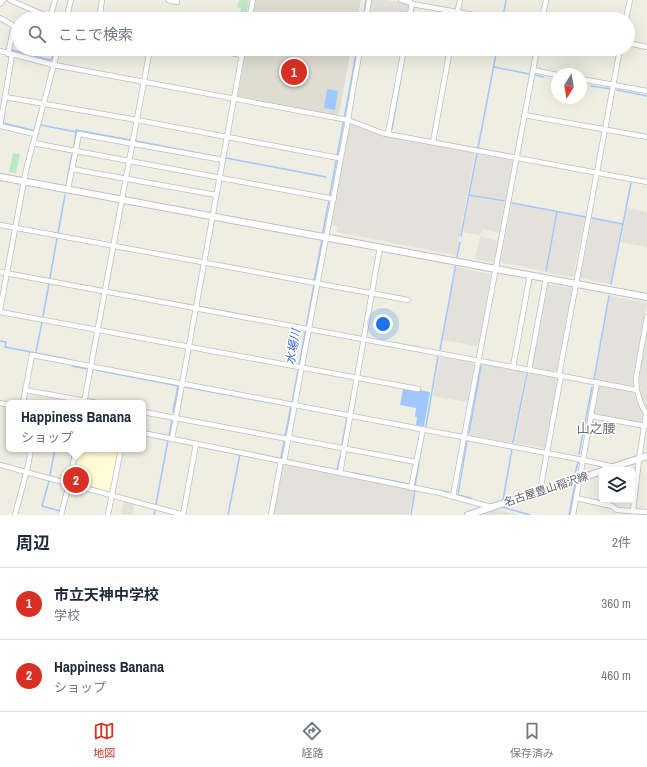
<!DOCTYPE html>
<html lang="ja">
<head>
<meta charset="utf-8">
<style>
	:root { --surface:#fff; --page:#f2f2f3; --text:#1f2937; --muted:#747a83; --line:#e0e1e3; --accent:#d93025 }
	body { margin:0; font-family:"Archivo Narrow","Noto Sans JP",sans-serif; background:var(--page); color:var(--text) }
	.controls { position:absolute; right:12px; bottom:12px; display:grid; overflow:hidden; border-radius:6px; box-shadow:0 4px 16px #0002 }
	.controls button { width:36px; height:36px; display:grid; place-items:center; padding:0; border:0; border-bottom:1px solid var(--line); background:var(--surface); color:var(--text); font:20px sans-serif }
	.compass { position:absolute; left:551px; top:68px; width:36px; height:36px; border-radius:50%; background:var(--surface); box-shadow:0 4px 16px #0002; rotate:191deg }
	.you { position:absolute; left:383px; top:324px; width:14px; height:14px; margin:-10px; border:3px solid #fff; border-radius:50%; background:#1a73e8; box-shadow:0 0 0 6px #1a73e833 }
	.badge { display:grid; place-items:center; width:26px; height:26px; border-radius:50%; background:var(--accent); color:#fff; font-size:13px; font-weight:700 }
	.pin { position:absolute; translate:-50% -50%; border:2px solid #fff; box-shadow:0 1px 4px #0006 }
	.popup { position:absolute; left:6px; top:400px; width:140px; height:52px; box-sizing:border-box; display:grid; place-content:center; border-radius:6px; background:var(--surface); filter:drop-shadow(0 1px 3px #0005); font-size:13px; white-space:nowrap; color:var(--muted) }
	.popup b { font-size:15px; color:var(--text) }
	.popup::after { content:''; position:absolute; left:50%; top:100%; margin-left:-8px; border:8px solid transparent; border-top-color:var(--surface) }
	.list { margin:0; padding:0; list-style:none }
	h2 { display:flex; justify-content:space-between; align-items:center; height:52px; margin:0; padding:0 16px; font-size:17px }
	h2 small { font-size:13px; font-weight:400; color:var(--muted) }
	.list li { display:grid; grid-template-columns:26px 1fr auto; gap:12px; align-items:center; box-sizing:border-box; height:72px; padding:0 16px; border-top:1px solid var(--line) }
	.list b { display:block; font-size:15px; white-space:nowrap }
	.list p { margin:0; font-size:13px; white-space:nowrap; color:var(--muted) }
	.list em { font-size:13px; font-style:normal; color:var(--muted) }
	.icon { flex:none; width:22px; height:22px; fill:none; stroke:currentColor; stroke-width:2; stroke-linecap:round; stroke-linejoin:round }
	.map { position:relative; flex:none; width:647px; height:515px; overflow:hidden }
	.search { position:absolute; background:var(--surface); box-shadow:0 4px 16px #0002; left:12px; right:12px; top:12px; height:44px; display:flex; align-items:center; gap:10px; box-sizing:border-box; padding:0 14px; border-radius:22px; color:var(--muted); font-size:15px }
	.sheet { height:196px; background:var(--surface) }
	nav { display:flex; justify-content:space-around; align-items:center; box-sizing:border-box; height:56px; border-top:1px solid var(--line); background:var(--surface); font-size:11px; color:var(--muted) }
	nav a { display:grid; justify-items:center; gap:2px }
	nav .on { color:var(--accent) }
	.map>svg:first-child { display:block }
	.commercial { fill:#fffcd6 }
	.industrial { fill:#e2e1da }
	.education { fill:#deddd1 }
	.green { fill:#bce8c4 }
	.water { fill:#a1c7ff }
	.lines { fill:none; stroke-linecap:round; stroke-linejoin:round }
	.stream { stroke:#a1c7ff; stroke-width:1.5 }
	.street-casing { stroke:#bcbec4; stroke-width:6 }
	.secondary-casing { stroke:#bdbfc7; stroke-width:8 }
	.street { stroke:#fff; stroke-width:4.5 }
	.secondary { stroke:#fff; stroke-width:6 }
	.labels { text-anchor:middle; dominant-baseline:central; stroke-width:3; stroke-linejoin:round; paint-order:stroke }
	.street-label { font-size:11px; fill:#5a5d64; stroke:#fff }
	.water-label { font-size:12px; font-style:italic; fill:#3c6aca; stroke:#fff }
	.quarter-label { font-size:13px; fill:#6b6f76; stroke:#fff }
</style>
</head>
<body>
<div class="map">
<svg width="647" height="515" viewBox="0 0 647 515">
	<rect width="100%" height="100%" fill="#eeeee2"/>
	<path class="commercial" d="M 77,449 L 120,449 L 112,491 L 110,492 L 73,482 L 72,481 Z"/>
	<g class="industrial">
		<path d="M 372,0 L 386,0 L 409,4 L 410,6 L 408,19 L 369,19 Z"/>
		<path d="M 350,124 L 381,135 L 475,153 L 456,255 L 337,232 L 338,226 L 330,225 L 349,125 Z"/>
		<path d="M 478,154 L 512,160 L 513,162 L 506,201 L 470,194 Z"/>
		<path d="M 470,196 L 505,203 L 499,233 L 482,229 L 480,235 L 463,232 Z"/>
		<path d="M 512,203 L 556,212 L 545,271 L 503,263 L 501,260 Z"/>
		<path d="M 627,208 L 647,212 L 647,247 L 621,242 Z"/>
		<path d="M 558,212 L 585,217 L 573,277 L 546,272 Z"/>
		<path d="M 592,219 L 622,224 L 610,284 L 580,278 Z"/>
		<path d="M 480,237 L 498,241 L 494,260 L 491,262 L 475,259 Z"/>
		<path d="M 456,267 L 489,274 L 491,276 L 478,346 L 443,340 Z"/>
		<path d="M 547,284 L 572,289 L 557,370 L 555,372 L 532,367 Z"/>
		<path d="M 610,296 L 647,303 L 634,373 L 634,385 L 631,386 L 595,380 Z"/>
		<path d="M 647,335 L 647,409 L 645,405 L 642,395 L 640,386 L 639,378 Z"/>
		<path d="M 440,357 L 473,363 L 474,364 L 467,402 L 433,396 Z"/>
		<path d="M 482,364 L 525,372 L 513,443 L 470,435 Z"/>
		<path d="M 528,373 L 555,378 L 557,380 L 545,447 L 543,448 L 515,443 Z"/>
		<path d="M 601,386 L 633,392 L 635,395 L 644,416 L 643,423 L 594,414 L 599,388 Z"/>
		<path d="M 282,463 L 414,490 L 409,515 L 272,515 Z"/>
		<path d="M 124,500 L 135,503 L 132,515 L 121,515 Z"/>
		<path d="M 495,509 L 519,515 L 481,515 L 481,514 Z"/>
	</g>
	<g class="education">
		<path d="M 256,0 L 361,0 L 357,19 L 252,19 Z"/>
		<path d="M 246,49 L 351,49 L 339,113 L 337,115 L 238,96 L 238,95 Z"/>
	</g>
	<g class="green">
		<path d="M 239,0 L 249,0 L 245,19 L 239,19 L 241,8 L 237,7 Z"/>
		<path d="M 13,153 L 20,154 L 16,173 L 9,172 Z"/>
	</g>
	<g class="water">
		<path d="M 327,89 L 338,91 L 335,110 L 324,108 Z"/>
		<path d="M 403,389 L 418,392 L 419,390 L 430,392 L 424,426 L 416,425 L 417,417 L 415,417 L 416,408 L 400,405 Z"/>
	</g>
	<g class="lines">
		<g class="stream">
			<path d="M 503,17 L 506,0"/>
			<path d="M 363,19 L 366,0"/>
			<path d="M 412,19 L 414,7"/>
			<path d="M 12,50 L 50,60 L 52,59 L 54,49"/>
			<path d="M 494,67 L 529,74"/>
			<path d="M 535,75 L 543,77"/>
			<path d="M 581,84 L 585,85"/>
			<path d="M 591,86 L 611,89"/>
			<path d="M 617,90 L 647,96"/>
			<path d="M 3,123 L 32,130"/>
			<path d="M 41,125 L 76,132 L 76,130 L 130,140"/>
			<path d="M 392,129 L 401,77"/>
			<path d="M 136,141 L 219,157"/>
			<path d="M 74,146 L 76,132"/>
			<path d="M 478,148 L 497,49"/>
			<path d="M 226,158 L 326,177"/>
			<path d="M 67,181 L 72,154"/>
			<path d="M 469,195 L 504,201"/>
			<path d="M 512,203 L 586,217"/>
			<path d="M 592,218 L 623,224"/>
			<path d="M 323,232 L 357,49"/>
			<path d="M 58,233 L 65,195"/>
			<path d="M 461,236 L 477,153"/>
			<path d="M 457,257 L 460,242"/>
			<path d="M 546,271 L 557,212"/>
			<path d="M 50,278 L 57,238"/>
			<path d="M 314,281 L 322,240"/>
			<path d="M 611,284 L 631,183"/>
			<path d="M 43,316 L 49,284"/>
			<path d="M 0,341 L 6,342 L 5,347 L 67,359"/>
			<path d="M 440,350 L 456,264"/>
			<path d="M 36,351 L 42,322"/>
			<path d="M 72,366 L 87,369"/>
			<path d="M 96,370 L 179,386"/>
			<path d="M 594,379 L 609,296"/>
			<path d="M 185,387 L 283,405"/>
			<path d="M 292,403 L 314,285"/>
			<path d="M 349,411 L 352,394"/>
			<path d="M 173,412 L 178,385"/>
			<path d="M 426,426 L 438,357"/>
			<path d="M 143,431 L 169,436 L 172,420"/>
			<path d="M 469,433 L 481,366"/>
			<path d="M 467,441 L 458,495 L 471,498"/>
			<path d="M 513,443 L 527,373"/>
			<path d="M 342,445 L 347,417"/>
			<path d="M 579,454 L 592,387"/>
			<path d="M 281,458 L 291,406"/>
			<path d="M 337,470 L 341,453"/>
			<path d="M 353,473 L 409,484"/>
			<path d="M 575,474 L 578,462"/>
			<path d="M 50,475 L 55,449"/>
			<path d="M 49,481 L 42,506 L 60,511"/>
			<path d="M 416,486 L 415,486 L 423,438"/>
			<path d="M 420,487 L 448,492"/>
			<path d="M 503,500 L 512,449"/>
			<path d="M 156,504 L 168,440"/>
			<path d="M 502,507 L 530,515"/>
			<path d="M 154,515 L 155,510"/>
			<path d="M 228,515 L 240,454"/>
			<path d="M 411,515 L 415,490"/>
			<path d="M 569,515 L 575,484"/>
		</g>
		<g class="street-casing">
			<g id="street">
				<path d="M 10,0 L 37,12 L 55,19"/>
				<path d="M 168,0 L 177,2 L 177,0"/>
				<path d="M 401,0 L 410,2 L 412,4 L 496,19"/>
				<path d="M 0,4 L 3,0"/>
				<path d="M 0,18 L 14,26 L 8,54"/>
				<path d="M 50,18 L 55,0"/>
				<path d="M 66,19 L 71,0"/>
				<path d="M 98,19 L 100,13 L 102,0"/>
				<path d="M 249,19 L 253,0"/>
				<path d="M 366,19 L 369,0"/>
				<path d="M 409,19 L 412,4"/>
				<path d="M 456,19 L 460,0"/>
				<path d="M 542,19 L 546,0"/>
				<path d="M 626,19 L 630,0"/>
				<path d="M 628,43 L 647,47"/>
				<path d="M 209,49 L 242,55"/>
				<path d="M 0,51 L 54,65 L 348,120 L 382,133 L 647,182"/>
				<path d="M 533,70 L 557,75"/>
				<path d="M 581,79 L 647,91"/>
				<path d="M 5,97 L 137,120 L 339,158"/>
				<path d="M 524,115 L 647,137"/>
				<path d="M 0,126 L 12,55"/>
				<path d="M 0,126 L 35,134"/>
				<path d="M 388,134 L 404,49"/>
				<path d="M 433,142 L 450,49"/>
				<path d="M 33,143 L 334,199"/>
				<path d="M 72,169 L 216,195"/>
				<path d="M 68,189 L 79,134 L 223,160"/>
				<path d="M 0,225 L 408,300"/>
				<path d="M 0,272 L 637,390"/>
				<path d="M 0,310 L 26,170 L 58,49"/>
				<path d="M 0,312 L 418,389"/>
				<path d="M 647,317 L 636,378 L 637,390 L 641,404 L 647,415"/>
				<path d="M 513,367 L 530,275"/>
				<path d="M 529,370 L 546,278"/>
				<path d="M 559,375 L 620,49"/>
				<path d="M 25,390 L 97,403"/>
				<path d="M 0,403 L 9,405"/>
				<path d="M 23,403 L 32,355 L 583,460 L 614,467"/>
				<path d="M 84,403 L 150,49"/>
				<path d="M 143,412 L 288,439"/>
				<path d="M 591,416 L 645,426"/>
				<path d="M 143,433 L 440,493 L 491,507"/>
				<path d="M 289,438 L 416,462"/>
				<path d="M 172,439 L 243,49"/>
				<path d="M 284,462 L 348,120 L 350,107 L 360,49"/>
				<path d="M 0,465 L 184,515"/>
				<path d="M 340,473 L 380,247"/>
				<path d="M 411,488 L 423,429"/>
				<path d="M 541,491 L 541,485 L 561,376"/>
				<path d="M 453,496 L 537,49"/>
				<path d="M 576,498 L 612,506 L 617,510 L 647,512"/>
				<path d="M 633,511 L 639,459 L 646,414"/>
				<path d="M 15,515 L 28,466 L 31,449"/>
				<path d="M 61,515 L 69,484 L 76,449"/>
				<path d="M 108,515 L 121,449"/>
				<path d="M 183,515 L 196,444"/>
				<path d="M 271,515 L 281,461"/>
				<path d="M 573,515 L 597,382"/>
			</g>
		</g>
		<g class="secondary-casing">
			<g id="secondary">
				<path d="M 0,177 L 647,297"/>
				<path d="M 604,470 L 647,456"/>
				<path d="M 468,515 L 602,471"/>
			</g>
		</g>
		<use href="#street" class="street"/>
		<use href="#secondary" class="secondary"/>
	</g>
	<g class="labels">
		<g class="street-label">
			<text transform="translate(546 489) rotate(-18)">名古屋豊山稲沢線</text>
		</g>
		<g class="water-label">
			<text transform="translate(293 347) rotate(-80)">水場川</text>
		</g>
		<g class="quarter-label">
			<text x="596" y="428">山之腰</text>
		</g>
	</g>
</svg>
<div class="controls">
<button><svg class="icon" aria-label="layers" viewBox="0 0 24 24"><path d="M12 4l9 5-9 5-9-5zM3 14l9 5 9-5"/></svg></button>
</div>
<svg class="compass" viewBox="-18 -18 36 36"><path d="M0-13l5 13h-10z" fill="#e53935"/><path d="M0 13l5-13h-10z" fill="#747a83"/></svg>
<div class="you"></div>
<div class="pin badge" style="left:294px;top:72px">1</div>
<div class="pin badge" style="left:76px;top:480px">2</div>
<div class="popup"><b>Happiness Banana</b>ショップ</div>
<div class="search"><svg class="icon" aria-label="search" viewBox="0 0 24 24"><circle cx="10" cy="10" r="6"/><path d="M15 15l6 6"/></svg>ここで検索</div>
</div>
<section class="sheet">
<h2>周辺<small>2件</small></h2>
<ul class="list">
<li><span class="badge">1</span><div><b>市立天神中学校</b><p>学校</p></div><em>360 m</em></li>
<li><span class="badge">2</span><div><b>Happiness Banana</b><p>ショップ</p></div><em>460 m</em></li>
</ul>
</section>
<nav>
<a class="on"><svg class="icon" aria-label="map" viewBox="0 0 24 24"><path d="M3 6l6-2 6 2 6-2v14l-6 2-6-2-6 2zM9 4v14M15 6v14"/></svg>地図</a>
<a><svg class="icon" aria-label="directions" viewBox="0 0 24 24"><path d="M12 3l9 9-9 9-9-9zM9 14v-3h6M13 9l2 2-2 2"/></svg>経路</a>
<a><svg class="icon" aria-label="saved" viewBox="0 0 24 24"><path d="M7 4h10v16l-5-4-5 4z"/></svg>保存済み</a>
</nav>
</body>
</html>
